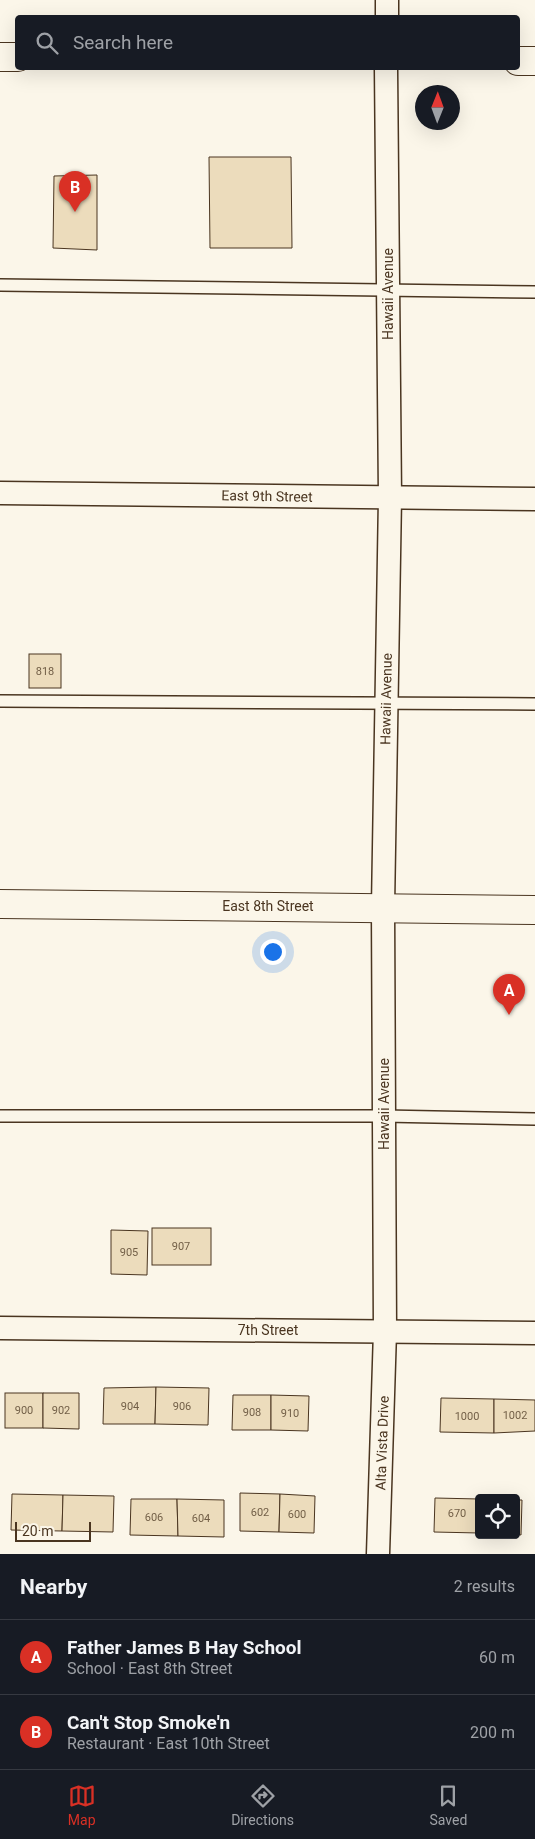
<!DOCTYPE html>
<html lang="en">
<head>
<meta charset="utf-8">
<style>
	:root { --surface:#171b24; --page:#242831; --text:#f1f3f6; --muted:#9ea1a6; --line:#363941; --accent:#d93025 }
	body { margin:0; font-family:Roboto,sans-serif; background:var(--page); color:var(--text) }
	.controls { position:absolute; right:15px; bottom:15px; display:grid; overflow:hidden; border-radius:5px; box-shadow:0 5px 20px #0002 }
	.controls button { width:45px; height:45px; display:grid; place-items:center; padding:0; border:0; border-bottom:1px solid var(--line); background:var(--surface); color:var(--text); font:25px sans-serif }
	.compass { position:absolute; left:415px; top:85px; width:45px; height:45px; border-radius:50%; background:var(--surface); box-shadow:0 5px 20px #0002; rotate:1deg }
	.scale { position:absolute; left:15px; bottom:12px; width:76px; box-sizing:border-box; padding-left:5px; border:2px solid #4a3520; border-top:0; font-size:14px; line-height:18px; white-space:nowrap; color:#4a3520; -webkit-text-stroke:4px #fbf6e9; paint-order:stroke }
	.you { position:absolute; left:272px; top:951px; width:18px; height:18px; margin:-12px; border:4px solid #fff; border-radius:50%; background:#1a73e8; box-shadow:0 0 0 8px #1a73e833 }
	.badge { display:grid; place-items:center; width:32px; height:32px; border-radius:50%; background:var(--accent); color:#fff; font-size:16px; font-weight:700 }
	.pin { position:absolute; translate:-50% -41px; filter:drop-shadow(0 1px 2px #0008) }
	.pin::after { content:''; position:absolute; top:26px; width:18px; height:15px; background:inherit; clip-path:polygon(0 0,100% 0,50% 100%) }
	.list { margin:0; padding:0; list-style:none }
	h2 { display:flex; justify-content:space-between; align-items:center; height:65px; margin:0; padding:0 20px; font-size:21px }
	h2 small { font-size:16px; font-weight:400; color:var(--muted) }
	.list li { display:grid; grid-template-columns:32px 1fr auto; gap:15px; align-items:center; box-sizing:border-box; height:75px; padding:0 20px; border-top:1px solid var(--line) }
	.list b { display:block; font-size:19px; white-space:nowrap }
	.list p { margin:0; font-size:16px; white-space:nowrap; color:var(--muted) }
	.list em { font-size:16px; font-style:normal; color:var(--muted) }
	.icon { flex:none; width:28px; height:28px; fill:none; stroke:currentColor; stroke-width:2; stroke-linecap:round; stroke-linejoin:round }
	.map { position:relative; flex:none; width:535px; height:1554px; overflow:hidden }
	.search { position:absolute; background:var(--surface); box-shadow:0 5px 20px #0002; left:15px; right:15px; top:15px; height:55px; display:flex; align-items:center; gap:12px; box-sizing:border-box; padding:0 18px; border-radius:5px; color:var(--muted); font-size:19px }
	.sheet { height:215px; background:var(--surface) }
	nav { display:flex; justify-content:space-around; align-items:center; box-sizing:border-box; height:70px; border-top:1px solid var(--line); background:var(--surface); font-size:14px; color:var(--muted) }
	nav a { display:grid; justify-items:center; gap:2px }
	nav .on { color:var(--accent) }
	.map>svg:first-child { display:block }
	.building { fill:#ecdcbc; stroke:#4a3520 }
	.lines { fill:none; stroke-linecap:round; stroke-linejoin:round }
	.lane-casing { stroke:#4a3520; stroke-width:14 }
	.street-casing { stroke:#4a3520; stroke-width:25 }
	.secondary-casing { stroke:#4a3520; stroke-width:30 }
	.lane { stroke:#fbf6e9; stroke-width:11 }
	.street { stroke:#fbf6e9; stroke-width:22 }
	.secondary { stroke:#fbf6e9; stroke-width:28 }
	.labels { text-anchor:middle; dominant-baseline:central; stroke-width:4; stroke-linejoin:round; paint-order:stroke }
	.number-label { font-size:11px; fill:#725f47 }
	.street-label { font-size:14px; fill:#4a3520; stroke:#fbf6e9 }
</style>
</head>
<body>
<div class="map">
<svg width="535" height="1554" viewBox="0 0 535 1554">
	<rect width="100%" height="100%" fill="#fbf6e9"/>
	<g class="building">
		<path d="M 209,157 L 291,157 L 292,248 L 210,248 Z"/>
		<path d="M 97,175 L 97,250 L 53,248 L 54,176 Z"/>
		<rect x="29" y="654" width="32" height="34"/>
		<rect x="152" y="1228" width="59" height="37"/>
		<path d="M 111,1230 L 148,1231 L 147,1275 L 111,1274 Z"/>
		<path d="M 156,1387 L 155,1424 L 103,1424 L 104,1388 Z"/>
		<path d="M 156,1387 L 209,1388 L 208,1425 L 155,1424 Z"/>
		<rect x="5" y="1393" width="38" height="35"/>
		<path d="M 43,1393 L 79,1393 L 79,1429 L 43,1428 Z"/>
		<path d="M 233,1395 L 271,1395 L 271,1430 L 232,1430 Z"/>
		<path d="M 271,1395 L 309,1396 L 308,1431 L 271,1430 Z"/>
		<path d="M 441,1398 L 494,1399 L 494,1433 L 440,1432 Z"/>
		<path d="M 494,1399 L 535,1400 L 535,1431 L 494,1433 Z"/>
		<path d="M 240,1493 L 280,1494 L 279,1532 L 240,1531 Z"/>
		<path d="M 12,1494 L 63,1495 L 62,1531 L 11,1530 Z"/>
		<path d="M 280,1494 L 315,1496 L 314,1533 L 279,1532 Z"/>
		<path d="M 63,1495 L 114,1496 L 113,1532 L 62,1531 Z"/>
		<path d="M 435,1498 L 479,1499 L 479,1533 L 434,1532 Z"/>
		<path d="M 131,1499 L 177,1499 L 178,1536 L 130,1535 Z"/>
		<path d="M 177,1499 L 224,1500 L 224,1537 L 178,1536 Z"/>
		<path d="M 516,1500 L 522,1500 L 521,1535 L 516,1534 Z"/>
	</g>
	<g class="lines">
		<g class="lane-casing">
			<g id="lane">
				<path d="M 0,285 L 535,292"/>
				<path d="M 0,701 L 535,704"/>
				<path d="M 0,1116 L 384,1116 L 535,1119"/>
			</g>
		</g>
		<g class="street-casing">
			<g id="street">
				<path d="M 387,18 L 387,0"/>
				<path d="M 0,493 L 535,499"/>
				<path d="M 0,1328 L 535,1333"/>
				<path d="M 378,1554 L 385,1331 L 383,907 L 390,497 L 386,68"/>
			</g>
		</g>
		<g class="secondary-casing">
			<g id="secondary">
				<path d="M 0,57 L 18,57"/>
				<path d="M 518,61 L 535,61"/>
				<path d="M 0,904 L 535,910"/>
			</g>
		</g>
		<use href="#lane" class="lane"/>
		<use href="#street" class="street"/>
		<use href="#secondary" class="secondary"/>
	</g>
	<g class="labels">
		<g class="number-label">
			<text x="45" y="671">818</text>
			<text x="181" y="1246">907</text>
			<text x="129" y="1252">905</text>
			<text x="130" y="1406">904</text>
			<text x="182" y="1406">906</text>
			<text x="24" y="1410">900</text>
			<text x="61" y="1410">902</text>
			<text x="252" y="1412">908</text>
			<text x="290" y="1413">910</text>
			<text x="515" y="1415">1002</text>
			<text x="467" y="1416">1000</text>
			<text x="260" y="1512">602</text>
			<text x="457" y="1513">670</text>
			<text x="297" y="1514">600</text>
			<text x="154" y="1517">606</text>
			<text x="201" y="1518">604</text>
		</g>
		<g class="street-label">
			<text transform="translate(388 294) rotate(-90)">Hawaii Avenue</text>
			<text transform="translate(267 496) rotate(1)">East 9th Street</text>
			<text transform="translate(386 699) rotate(-89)">Hawaii Avenue</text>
			<text x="268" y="906">East 8th Street</text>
			<text transform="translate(384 1104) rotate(-90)">Hawaii Avenue</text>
			<text x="268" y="1330">7th Street</text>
			<text transform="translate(382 1443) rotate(-88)">Alta Vista Drive</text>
		</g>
	</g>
</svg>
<div class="controls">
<button><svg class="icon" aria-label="locate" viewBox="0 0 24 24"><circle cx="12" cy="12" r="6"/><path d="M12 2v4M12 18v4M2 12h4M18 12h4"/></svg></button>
</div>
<svg class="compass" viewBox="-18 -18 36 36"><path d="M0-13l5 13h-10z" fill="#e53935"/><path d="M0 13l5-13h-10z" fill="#9ea1a6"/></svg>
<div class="scale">20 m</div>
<div class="you"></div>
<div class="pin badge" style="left:509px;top:1015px">A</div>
<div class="pin badge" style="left:75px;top:212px">B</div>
<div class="search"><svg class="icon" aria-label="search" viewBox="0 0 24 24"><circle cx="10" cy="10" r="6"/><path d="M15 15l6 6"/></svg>Search here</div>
</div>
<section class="sheet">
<h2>Nearby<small>2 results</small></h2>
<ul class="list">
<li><span class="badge">A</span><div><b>Father James B Hay School</b><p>School · East 8th Street</p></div><em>60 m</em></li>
<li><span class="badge">B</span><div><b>Can't Stop Smoke'n</b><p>Restaurant · East 10th Street</p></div><em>200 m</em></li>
</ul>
</section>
<nav>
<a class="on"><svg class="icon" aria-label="map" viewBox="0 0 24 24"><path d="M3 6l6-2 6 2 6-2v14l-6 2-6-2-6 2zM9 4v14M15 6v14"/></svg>Map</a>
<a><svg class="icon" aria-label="directions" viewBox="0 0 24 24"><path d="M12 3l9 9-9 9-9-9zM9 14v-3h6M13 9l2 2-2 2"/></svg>Directions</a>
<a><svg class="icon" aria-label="saved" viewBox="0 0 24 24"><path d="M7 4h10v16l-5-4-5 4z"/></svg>Saved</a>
</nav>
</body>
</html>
